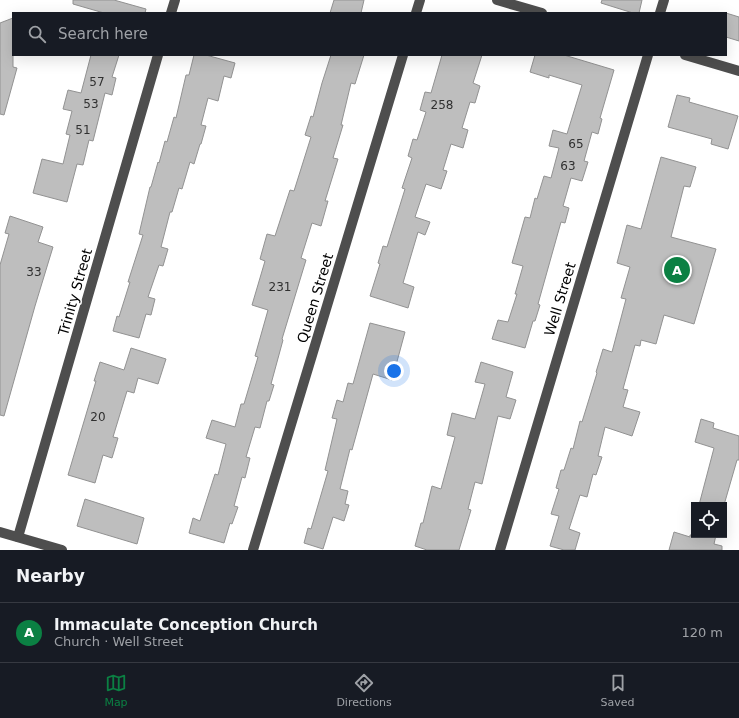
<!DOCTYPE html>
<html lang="en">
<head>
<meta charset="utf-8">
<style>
	:root { --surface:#171b24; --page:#242831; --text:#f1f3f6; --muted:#9ea1a6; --line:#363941; --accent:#0b8043 }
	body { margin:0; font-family:"DejaVu Sans",sans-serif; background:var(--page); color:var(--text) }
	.controls { position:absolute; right:12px; bottom:12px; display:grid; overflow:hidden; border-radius:0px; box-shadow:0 4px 16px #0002 }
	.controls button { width:36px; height:36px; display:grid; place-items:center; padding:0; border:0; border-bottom:1px solid var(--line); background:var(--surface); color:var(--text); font:20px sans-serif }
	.you { position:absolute; left:394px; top:371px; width:14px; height:14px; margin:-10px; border:3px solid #fff; border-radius:50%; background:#1a73e8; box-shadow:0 0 0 6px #1a73e833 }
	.badge { display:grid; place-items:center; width:26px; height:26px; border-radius:50%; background:var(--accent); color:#fff; font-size:13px; font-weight:700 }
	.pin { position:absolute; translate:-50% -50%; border:2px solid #fff; box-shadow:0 1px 4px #0006 }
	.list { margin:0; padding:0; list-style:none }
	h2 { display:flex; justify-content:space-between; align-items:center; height:52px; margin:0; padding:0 16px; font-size:17px }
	h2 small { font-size:13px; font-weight:400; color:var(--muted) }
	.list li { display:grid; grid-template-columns:26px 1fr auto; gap:12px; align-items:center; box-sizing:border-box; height:60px; padding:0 16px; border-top:1px solid var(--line) }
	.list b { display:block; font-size:15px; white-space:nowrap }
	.list p { margin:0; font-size:13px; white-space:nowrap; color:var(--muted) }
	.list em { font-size:13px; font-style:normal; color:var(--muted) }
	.icon { flex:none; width:22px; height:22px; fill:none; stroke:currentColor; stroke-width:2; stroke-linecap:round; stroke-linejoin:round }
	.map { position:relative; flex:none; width:739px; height:550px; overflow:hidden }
	.search { position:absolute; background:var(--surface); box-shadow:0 4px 16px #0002; left:12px; right:12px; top:12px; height:44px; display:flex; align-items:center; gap:10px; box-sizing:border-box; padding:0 14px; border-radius:0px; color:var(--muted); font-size:15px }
	.sheet { height:112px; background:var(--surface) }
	nav { display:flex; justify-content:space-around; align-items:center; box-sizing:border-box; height:56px; border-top:1px solid var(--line); background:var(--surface); font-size:11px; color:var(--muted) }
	nav a { display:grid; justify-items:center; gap:2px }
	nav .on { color:var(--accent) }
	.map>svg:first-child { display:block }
	.building { fill:#bebebe; stroke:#929292 }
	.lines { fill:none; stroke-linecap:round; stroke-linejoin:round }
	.minor { stroke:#4e4e4e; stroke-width:10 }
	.labels { text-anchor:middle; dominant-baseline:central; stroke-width:3; stroke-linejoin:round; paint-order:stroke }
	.number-label { font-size:12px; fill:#303030 }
	.street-label { font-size:14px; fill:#000; stroke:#fff }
</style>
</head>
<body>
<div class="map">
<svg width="739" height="550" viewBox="0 0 739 550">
	<rect width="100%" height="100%" fill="#fff"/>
	<g class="building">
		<path d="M 73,0 L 114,0 L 146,9 L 145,13 L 104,13 L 73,4 Z"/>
		<path d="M 334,0 L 364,0 L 361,13 L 330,13 Z"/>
		<path d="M 602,0 L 642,0 L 639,13 L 633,13 L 601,3 Z"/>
		<path d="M 726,13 L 739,17 L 739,41 L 726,37 Z"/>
		<path d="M 13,18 L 13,67 L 17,68 L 4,115 L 0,114 L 0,23 Z"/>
		<path d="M 91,55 L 119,55 L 112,77 L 116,78 L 112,95 L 105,93 L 93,141 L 89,140 L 83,165 L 77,164 L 67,202 L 33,193 L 42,159 L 63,164 L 70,135 L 66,134 L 72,111 L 63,109 L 68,90 L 81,93 Z"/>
		<path d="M 194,55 L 206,55 L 235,63 L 231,78 L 224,76 L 218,101 L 208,98 L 201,125 L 206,126 L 201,144 L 200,144 L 194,164 L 190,162 L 182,189 L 179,188 L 172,212 L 170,212 L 161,247 L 168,249 L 163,266 L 159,265 L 148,297 L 155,299 L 151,315 L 146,314 L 139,338 L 113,331 L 117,316 L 119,317 L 130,282 L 128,282 L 143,235 L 139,234 L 150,187 L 151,187 L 158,162 L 159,163 L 165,141 L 167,142 L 174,117 L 176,118 L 186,75 L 189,75 Z"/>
		<path d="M 331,55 L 364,55 L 355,84 L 351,83 L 341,125 L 343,125 L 333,158 L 338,159 L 325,201 L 328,201 L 321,226 L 312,223 L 301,258 L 306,260 L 282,339 L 283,340 L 271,384 L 274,385 L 269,401 L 267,401 L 260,428 L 255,427 L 246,457 L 250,458 L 245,478 L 242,477 L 234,506 L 238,507 L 232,524 L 230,523 L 224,543 L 189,533 L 193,518 L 200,521 L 215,474 L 218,475 L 226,444 L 206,438 L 212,420 L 235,427 L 241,404 L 244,404 L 258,357 L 255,356 L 268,310 L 252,305 L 265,261 L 260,259 L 267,234 L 275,236 L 290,190 L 294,191 L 311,137 L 305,135 L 311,116 L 313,117 L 322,83 Z"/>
		<path d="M 442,55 L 482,55 L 473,83 L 480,86 L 475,103 L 470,102 L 462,128 L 468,130 L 463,148 L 451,144 L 443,170 L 447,171 L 441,189 L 426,184 L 415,217 L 430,222 L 425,235 L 418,232 L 403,283 L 414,287 L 408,308 L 370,296 L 380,264 L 378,263 L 383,246 L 387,247 L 405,189 L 402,188 L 412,158 L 408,156 L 413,139 L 417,140 L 426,112 L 420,110 L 425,92 L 431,93 Z"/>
		<path d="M 535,55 L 564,55 L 614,70 L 600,118 L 602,119 L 598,134 L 592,132 L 584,161 L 588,162 L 582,181 L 571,178 L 563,206 L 569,208 L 565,223 L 561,222 L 538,304 L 540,305 L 535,321 L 533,321 L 525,348 L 492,339 L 498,320 L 508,322 L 517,294 L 515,294 L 523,266 L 512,263 L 525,217 L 530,218 L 535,198 L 537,199 L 544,176 L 551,178 L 559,148 L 549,146 L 553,130 L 567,134 L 582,85 L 549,75 L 549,78 L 530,72 Z"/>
		<path d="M 677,95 L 690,98 L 689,102 L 738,116 L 728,149 L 711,144 L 712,139 L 668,127 Z"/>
		<path d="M 661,157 L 696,167 L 690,187 L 684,186 L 671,237 L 716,249 L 694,324 L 664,315 L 656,344 L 641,340 L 640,346 L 635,345 L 623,389 L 628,390 L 623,407 L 640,412 L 632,436 L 605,427 L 598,456 L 602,457 L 596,475 L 593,474 L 587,497 L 580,495 L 569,529 L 580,533 L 575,550 L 564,550 L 550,546 L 559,516 L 551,514 L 559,489 L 556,488 L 561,470 L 564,470 L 571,448 L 573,449 L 580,421 L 582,422 L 597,373 L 596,372 L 603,349 L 612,352 L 626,299 L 621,298 L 630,267 L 617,263 L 627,225 L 641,229 Z"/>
		<path d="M 10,216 L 43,227 L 38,242 L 53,247 L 35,306 L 4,416 L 0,415 L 0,265 L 9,234 L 5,233 Z"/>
		<path d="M 370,323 L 405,332 L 392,380 L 373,374 L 352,450 L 350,449 L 340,489 L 348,491 L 345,504 L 349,505 L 344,521 L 333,517 L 323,549 L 304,543 L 308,528 L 311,529 L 328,471 L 325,470 L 337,419 L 332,418 L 337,400 L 343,402 L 348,383 L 353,384 Z"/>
		<path d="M 131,348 L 166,359 L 158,384 L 138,378 L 134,393 L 127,391 L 113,437 L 118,438 L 112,458 L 103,455 L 95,483 L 68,475 L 96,381 L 94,381 L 100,362 L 124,370 Z"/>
		<path d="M 481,362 L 513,372 L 506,397 L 516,400 L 510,419 L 498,416 L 482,484 L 475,482 L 468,509 L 471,510 L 459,550 L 427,550 L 415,546 L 421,523 L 423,523 L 432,486 L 441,489 L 455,437 L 447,435 L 452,413 L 475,419 L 485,384 L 475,382 Z"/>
		<path d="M 701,419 L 714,423 L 713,428 L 739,436 L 739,460 L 737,460 L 724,505 L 699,505 L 714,448 L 695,442 Z"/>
		<path d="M 85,499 L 144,518 L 137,544 L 77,526 Z"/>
		<path d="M 674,532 L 690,537 L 690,535 L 716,535 L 714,544 L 722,546 L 722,550 L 669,550 Z"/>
	</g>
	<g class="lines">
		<g class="minor">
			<path d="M 497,0 L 542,13"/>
			<path d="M 171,13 L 175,0"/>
			<path d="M 416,13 L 420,0"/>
			<path d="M 660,13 L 664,0"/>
			<path d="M 685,55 L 739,71"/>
			<path d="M 0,532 L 62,550"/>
			<path d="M 18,537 L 158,55"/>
			<path d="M 253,550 L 403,55"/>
			<path d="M 500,550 L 648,55"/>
		</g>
	</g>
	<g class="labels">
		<g class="number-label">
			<text x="97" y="82">57</text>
			<text x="91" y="104">53</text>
			<text x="442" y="105">258</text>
			<text x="83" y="130">51</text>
			<text x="576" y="144">65</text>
			<text x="568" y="166">63</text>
			<text x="34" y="272">33</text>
			<text x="280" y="287">231</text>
			<text x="98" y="417">20</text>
		</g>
		<g class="street-label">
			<text transform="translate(75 292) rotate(-74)">Trinity Street</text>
			<text transform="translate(315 298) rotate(-73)">Queen Street</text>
			<text transform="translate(560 299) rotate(-73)">Well Street</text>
		</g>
	</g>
</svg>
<div class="controls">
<button><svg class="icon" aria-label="locate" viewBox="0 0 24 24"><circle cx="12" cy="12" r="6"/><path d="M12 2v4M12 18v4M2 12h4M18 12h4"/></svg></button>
</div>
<div class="you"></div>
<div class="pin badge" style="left:677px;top:270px">A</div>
<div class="search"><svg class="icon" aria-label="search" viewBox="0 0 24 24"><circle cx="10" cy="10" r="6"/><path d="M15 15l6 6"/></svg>Search here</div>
</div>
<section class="sheet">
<h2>Nearby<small></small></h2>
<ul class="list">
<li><span class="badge">A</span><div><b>Immaculate Conception Church</b><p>Church · Well Street</p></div><em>120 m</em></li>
</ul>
</section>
<nav>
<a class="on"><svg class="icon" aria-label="map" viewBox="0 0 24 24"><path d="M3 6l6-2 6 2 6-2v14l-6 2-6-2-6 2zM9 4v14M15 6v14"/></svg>Map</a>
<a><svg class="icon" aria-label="directions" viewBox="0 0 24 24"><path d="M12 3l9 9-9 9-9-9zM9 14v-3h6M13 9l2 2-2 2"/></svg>Directions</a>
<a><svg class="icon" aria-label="saved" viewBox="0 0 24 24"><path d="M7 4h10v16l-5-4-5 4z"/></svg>Saved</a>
</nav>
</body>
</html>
